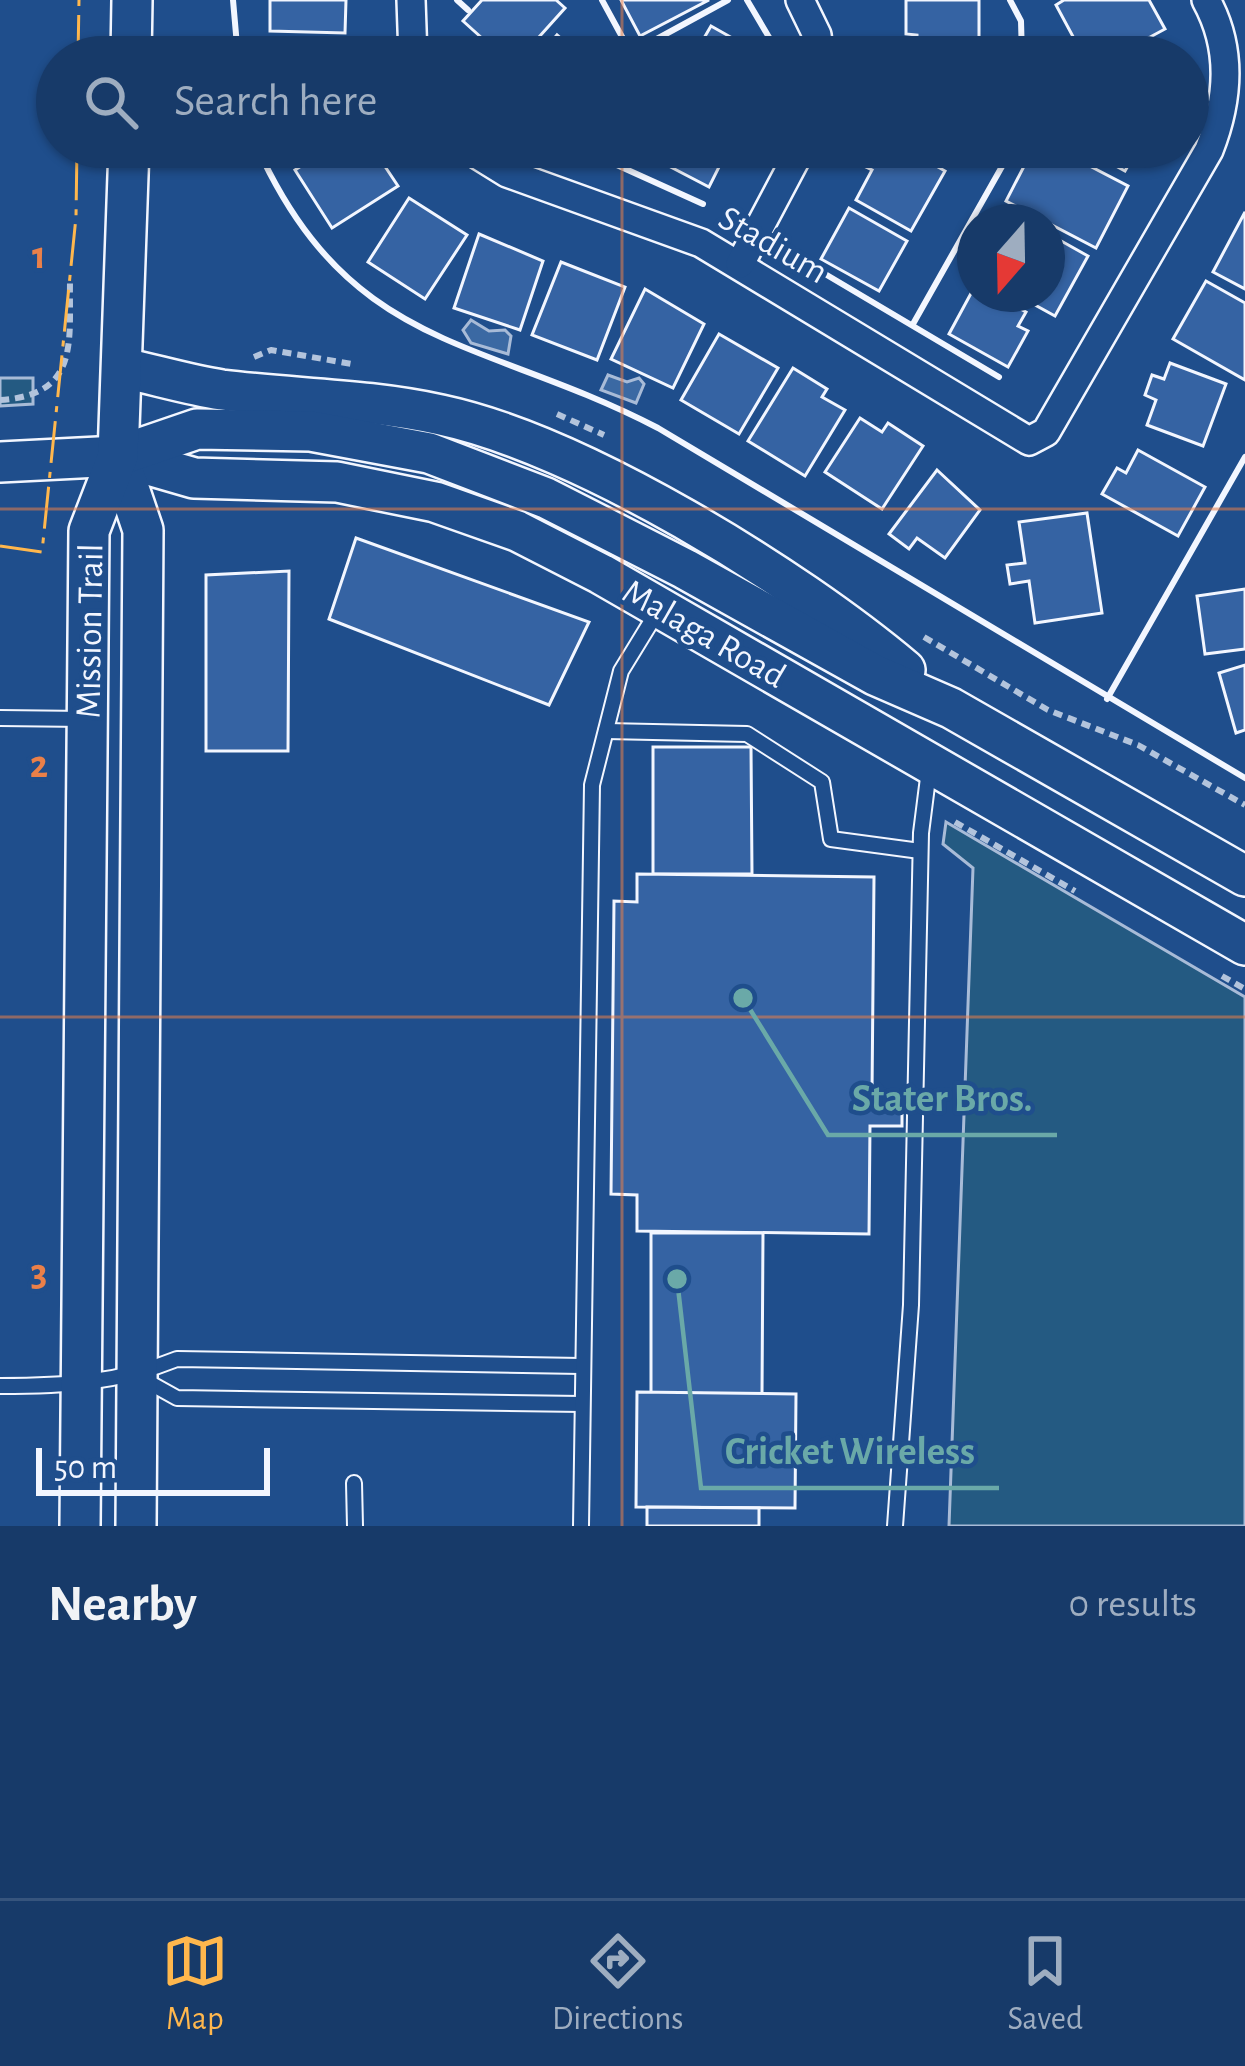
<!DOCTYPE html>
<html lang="en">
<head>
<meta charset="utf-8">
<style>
	:root { --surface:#173a69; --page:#20416f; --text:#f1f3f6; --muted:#9eadc0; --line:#36547d; --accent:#ffb74d }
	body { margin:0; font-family:"Alegreya Sans",sans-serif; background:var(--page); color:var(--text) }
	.compass { position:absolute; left:957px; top:204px; width:108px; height:108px; border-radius:50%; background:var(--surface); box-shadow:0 3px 9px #0004; rotate:200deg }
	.scale { position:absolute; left:36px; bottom:30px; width:234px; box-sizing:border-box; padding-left:12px; border:6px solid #f2f6ff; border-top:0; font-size:33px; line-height:42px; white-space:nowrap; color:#f2f6ff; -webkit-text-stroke:9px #1f4e8c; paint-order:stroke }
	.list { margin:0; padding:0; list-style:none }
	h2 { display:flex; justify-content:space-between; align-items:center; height:156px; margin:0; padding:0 48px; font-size:51px }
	h2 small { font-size:39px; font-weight:400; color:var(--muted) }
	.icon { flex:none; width:66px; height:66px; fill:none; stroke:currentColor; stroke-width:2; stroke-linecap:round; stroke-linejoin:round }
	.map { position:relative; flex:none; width:1245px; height:1526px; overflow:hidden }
	.search { position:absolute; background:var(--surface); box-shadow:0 3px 9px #0004; left:36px; right:36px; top:36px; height:132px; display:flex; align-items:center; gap:30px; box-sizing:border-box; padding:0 42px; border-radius:66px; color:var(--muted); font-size:45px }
	.sheet { height:372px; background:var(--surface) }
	nav { display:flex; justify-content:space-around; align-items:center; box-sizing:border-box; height:168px; border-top:3px solid var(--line); background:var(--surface); font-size:33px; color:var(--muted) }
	nav a { display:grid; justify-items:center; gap:6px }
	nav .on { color:var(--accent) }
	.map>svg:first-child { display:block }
	.green { fill:#245a82; stroke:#a8bbd7; stroke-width:3 }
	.water { fill:#3b69a3; stroke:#a8bbd7; stroke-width:3 }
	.building { fill:#3563a3; stroke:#f2f6ff; stroke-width:3 }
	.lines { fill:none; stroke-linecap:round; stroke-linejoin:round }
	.lane-casing { stroke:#f2f6ff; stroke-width:18 }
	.street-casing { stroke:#f2f6ff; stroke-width:32 }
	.secondary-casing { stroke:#f2f6ff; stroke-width:44 }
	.path { stroke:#b3c4dc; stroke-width:6; stroke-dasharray:9 6; stroke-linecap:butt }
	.lane { stroke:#1f4e8c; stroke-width:14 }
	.street { stroke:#1f4e8c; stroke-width:27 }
	.secondary { stroke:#1f4e8c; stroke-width:39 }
	.wall { stroke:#f2f6ff; stroke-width:6 }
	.power { stroke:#ffb74d; stroke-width:3; stroke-dasharray:42 9 6 9; stroke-linecap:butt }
	.grid { fill:none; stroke:#ea8049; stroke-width:3; stroke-opacity:0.55 }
	.labels { text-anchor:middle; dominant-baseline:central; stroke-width:9; stroke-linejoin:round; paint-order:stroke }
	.street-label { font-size:36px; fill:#f2f6ff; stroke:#1f4e8c }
	.grid-label { font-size:39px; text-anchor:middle; font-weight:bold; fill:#ea8049; stroke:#1f4e8c; stroke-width:9; stroke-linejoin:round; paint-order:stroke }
	.leader { fill:none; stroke:#6aa9a8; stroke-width:4.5 }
	.callout-dot { fill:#6aa9a8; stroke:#1f4e8c; stroke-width:4.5 }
	.callout-label { font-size:39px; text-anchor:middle; font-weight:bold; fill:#6aa9a8; stroke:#1f4e8c; stroke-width:9; stroke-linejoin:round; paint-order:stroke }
</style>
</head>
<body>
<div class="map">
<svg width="1245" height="1526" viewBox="0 0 1245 1526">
	<rect width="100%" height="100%" fill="#1f4e8c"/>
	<g class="green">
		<path d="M 0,378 L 33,378 L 33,404 L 0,406 Z"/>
		<path d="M 946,822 L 1245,997 L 1245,1526 L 949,1526 L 973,868 L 943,844 Z"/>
	</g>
	<g class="water">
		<path d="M 471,320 L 489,331 L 505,330 L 511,336 L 508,354 L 471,343 L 463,330 Z"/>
		<path d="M 608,375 L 627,382 L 639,378 L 644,384 L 636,403 L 601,390 Z"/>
	</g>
	<g class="building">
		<path d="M 270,0 L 346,0 L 345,33 L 270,31 Z"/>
		<path d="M 482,0 L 556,0 L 565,8 L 521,57 L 503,57 L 463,21 Z"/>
		<path d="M 621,0 L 709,0 L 640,36 Z"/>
		<path d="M 906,0 L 979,0 L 979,57 L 917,57 L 917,35 L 906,34 Z"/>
		<path d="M 1064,0 L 1149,0 L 1165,29 L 1113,57 L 1084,57 L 1056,5 Z"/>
		<path d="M 711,26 L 766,57 L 693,57 Z"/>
		<path d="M 557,35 L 582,57 L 538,57 Z"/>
		<path d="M 331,147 L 372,147 L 398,186 L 332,228 L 295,170 Z"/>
		<path d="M 644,147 L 729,147 L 709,187 L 642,152 Z"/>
		<path d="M 884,147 L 903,147 L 945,171 L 911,231 L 856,200 L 872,170 L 864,166 L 873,149 L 880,154 Z"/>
		<path d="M 1034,147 L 1053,147 L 1128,186 L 1096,248 L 1006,201 Z"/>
		<path d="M 1081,147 L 1139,147 L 1125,171 Z"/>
		<path d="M 409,198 L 467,235 L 425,299 L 368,262 Z"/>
		<path d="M 849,208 L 907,241 L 879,291 L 821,259 Z"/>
		<path d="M 1001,208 L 1027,222 L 993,222 Z"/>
		<path d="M 1245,212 L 1245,289 L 1213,272 Z"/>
		<path d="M 1047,233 L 1088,256 L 1055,316 L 1015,294 L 1047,294 Z"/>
		<path d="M 479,234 L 543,261 L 520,330 L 454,308 Z"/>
		<path d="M 561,262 L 625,287 L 597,360 L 532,335 Z"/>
		<path d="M 1206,281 L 1245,303 L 1245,380 L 1173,339 Z"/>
		<path d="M 975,286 L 975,294 L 993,294 L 1026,312 L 1018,326 L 1028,331 L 1008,367 L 949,334 Z"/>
		<path d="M 645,289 L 704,324 L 673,388 L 611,359 Z"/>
		<path d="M 719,334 L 778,368 L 739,434 L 681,400 Z"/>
		<path d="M 1170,363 L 1226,384 L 1203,446 L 1147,425 L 1156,400 L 1145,395 L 1152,375 L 1164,379 Z"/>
		<path d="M 793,368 L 827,389 L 822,397 L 845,410 L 805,476 L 748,441 Z"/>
		<path d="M 860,418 L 882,432 L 888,423 L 923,446 L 882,509 L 825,472 Z"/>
		<path d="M 1138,450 L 1205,487 L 1178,536 L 1102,494 L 1117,468 L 1126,473 Z"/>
		<path d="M 937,470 L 980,510 L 945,558 L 917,538 L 909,549 L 889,534 Z"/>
		<path d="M 1087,513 L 1102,613 L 1035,623 L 1029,581 L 1010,584 L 1007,565 L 1025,563 L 1019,522 Z"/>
		<path d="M 356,538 L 589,622 L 549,705 L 329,619 Z"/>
		<path d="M 289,571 L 288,751 L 206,751 L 206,575 Z"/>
		<path d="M 1245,589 L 1245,649 L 1205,654 L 1197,596 Z"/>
		<path d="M 1245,665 L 1245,730 L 1236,733 L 1219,673 Z"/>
		<path d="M 653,747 L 751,747 L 752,874 L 653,874 Z"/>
		<path d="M 637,874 L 874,877 L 872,1094 L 902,1095 L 902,1126 L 870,1126 L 869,1234 L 637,1231 L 637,1195 L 611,1194 L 614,901 L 637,902 Z"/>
		<path d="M 651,1233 L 763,1233 L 762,1394 L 651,1393 Z"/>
		<path d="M 637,1392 L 796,1394 L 795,1508 L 636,1507 Z"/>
		<path d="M 647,1507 L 759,1508 L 759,1526 L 647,1526 Z"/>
	</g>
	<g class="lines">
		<g class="lane-casing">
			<g id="lane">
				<path d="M 0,718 L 85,719"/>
				<path d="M 606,731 L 747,734 L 822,782 L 831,839 L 920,851"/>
				<path d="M 141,1378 L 177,1398 L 582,1404"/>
				<path d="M 0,1386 C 64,1386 118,1383 177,1359 L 581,1366"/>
				<path d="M 354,1483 L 355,1526"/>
				<path d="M 581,1526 L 592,785 L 621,671 L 659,609"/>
				<path d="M 895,1526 L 911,1305 L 921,833 L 929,770"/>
			</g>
		</g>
		<g class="street-casing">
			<g id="street">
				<path d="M 411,0 L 413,57"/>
				<path d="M 800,0 L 817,35 L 820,57"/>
				<path d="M 465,147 L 507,173 L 701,243 L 1029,441 L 1046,432 L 1209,150 C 1229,99 1233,49 1206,0"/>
				<path d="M 740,264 L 802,147"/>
			</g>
		</g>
		<g class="secondary-casing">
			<g id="secondary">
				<path d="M 131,57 L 132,0"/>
				<path d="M 123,368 C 156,375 189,385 222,390 C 296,399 368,399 441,415 C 581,445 795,577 905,670"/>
				<path d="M 118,456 L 194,478 L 337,482 L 435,502 L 517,531 L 601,574 L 1245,945"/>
				<path d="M 118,456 L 143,530 L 136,1526"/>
				<path d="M 0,462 L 118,456 L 197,429 L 311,431 L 429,453 L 546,498 L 685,569 L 875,675 L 951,708 L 1245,876"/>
				<path d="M 80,1526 L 89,531 L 118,456 L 129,147"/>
			</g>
		</g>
		<g class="path">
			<path d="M 254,357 L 271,350 L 352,364"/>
			<path d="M 0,400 C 80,395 69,342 70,281"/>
			<path d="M 557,414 L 604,435"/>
			<path d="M 924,637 L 1048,710 L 1138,745 L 1245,805"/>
			<path d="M 955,822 L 1075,891"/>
			<path d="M 1222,976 L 1245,989"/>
		</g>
		<use href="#lane" class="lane"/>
		<use href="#street" class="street"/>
		<use href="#secondary" class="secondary"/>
		<g class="wall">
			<path d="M 233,0 L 238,57"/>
			<path d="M 457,0 L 468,10"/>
			<path d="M 602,0 L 633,57"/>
			<path d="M 747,0 L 773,44 L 768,52"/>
			<path d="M 1010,0 L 1021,21 L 1022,57"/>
			<path d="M 1152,40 L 1160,57"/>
			<path d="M 631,53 L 728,0"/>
			<path d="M 257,147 C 351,353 481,336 658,428 L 1245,778"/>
			<path d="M 577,147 L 703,204"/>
			<path d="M 815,268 L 999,377"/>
			<path d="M 913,324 L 1013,147"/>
			<path d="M 1107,699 L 1245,457"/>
		</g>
		<g class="power">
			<path d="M 78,57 L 79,0"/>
			<path d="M 0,546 L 42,552 L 76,217 L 77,147"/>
		</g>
	</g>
	<path class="grid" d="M 622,0 L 622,57M 622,147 L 622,1526M 0,509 L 1245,509M 0,1017 L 1245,1017"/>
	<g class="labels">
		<g class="street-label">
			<text transform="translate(773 245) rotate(30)">Stadium</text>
			<text transform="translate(90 631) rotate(-89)">Mission Trail</text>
			<text transform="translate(704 634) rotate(30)">Malaga Road</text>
		</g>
	</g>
	<g class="grid-label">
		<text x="39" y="268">1</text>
		<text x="39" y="777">2</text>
		<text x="39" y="1285">3</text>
	</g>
	<path class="leader" d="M743 998L828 1135H1057M677 1279L701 1488H999"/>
	<g class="callout-dot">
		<circle cx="743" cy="998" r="12"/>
		<circle cx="677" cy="1279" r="12"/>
	</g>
	<g class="callout-label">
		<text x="942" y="1111">Stater Bros.</text>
		<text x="850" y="1464">Cricket Wireless</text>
	</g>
</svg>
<svg class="compass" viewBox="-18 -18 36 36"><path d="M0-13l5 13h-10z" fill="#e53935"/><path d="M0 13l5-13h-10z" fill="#9eadc0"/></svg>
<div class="scale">50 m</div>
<div class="search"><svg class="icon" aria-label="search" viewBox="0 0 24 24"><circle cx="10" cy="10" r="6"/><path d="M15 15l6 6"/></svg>Search here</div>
</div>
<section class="sheet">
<h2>Nearby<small>0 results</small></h2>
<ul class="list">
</ul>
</section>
<nav>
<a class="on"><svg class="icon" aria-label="map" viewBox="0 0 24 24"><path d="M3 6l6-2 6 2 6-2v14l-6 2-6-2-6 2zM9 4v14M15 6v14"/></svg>Map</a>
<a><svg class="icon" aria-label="directions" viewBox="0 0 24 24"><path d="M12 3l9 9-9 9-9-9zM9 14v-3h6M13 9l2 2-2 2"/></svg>Directions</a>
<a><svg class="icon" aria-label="saved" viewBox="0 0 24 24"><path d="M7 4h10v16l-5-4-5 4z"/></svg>Saved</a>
</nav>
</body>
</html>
